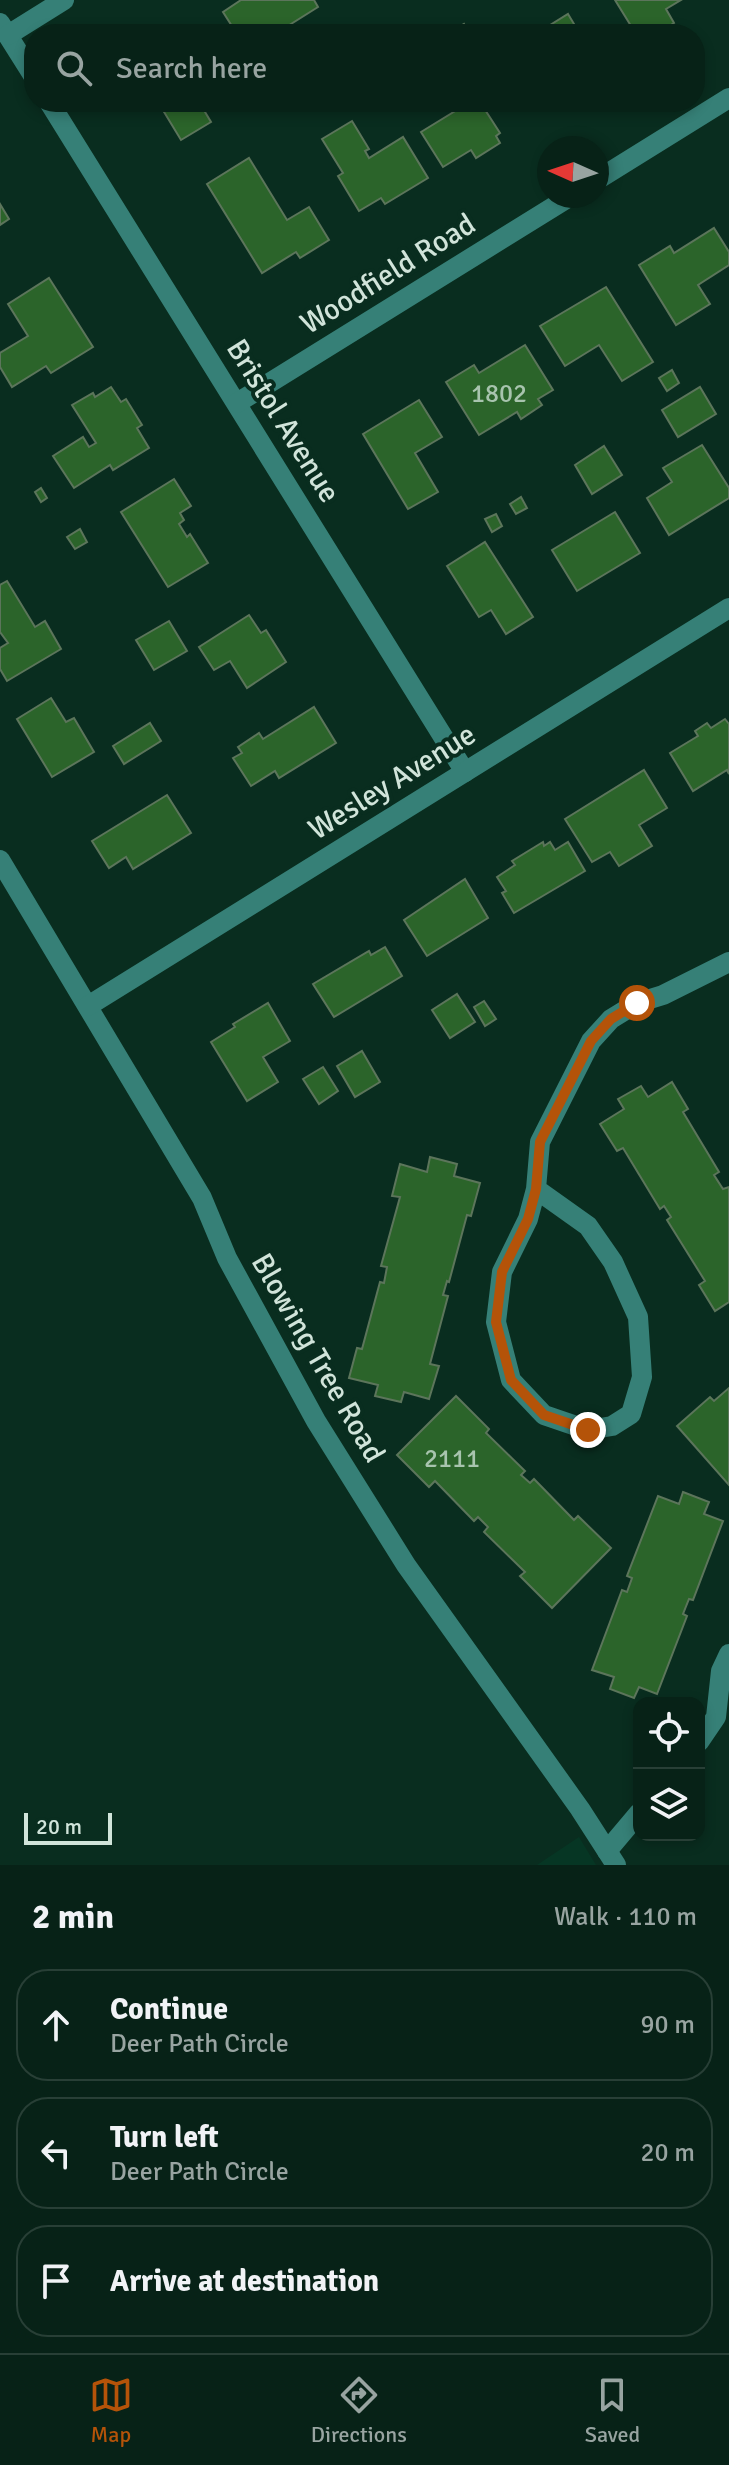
<!DOCTYPE html>
<html lang="en">
<head>
<meta charset="utf-8">
<style>
	:root { --surface:#072217; --page:#152f24; --text:#f1f3f6; --muted:#98a4a1; --line:#283f36; --accent:#b45309 }
	body { margin:0; font-family:Signika,sans-serif; background:var(--page); color:var(--text) }
	.controls { position:absolute; right:24px; bottom:24px; display:grid; overflow:hidden; border-radius:16px; box-shadow:0 4px 12px #0003 }
	.controls button { width:72px; height:72px; display:grid; place-items:center; padding:0; border:0; border-bottom:2px solid var(--line); background:var(--surface); color:var(--text); font:40px sans-serif }
	.compass { position:absolute; left:537px; top:136px; width:72px; height:72px; border-radius:50%; background:var(--surface); box-shadow:0 4px 12px #0003; rotate:273deg }
	.scale { position:absolute; left:24px; bottom:20px; width:88px; box-sizing:border-box; padding-left:8px; border:4px solid #d1e4da; border-top:0; font-size:22px; line-height:28px; white-space:nowrap; color:#d1e4da; -webkit-text-stroke:6px #092d1f; paint-order:stroke }
	.stop { position:absolute; width:24px; height:24px; margin:-18px; border:6px solid #b45309; border-radius:50%; background:#fff }
	.stop.end { background:#b45309; border-color:#fff; box-shadow:0 2px 8px #0008 }
	.list { margin:0; padding:0; list-style:none }
	h2 { display:flex; justify-content:space-between; align-items:center; height:104px; margin:0; padding:0 32px; font-size:34px }
	h2 small { font-size:26px; font-weight:400; color:var(--muted) }
	.list li { display:grid; grid-template-columns:52px 1fr auto; gap:24px; align-items:center; box-sizing:border-box; height:112px; margin:0 16px 16px; padding:0 16px; border:2px solid var(--line); border-radius:32px }
	.list b { display:block; font-size:30px; white-space:nowrap }
	.list p { margin:0; font-size:26px; white-space:nowrap; color:var(--muted) }
	.list em { font-size:26px; font-style:normal; color:var(--muted) }
	.icon { flex:none; width:44px; height:44px; fill:none; stroke:currentColor; stroke-width:2; stroke-linecap:round; stroke-linejoin:round }
	.map { position:relative; flex:none; width:729px; height:1865px; overflow:hidden }
	.search { position:absolute; background:var(--surface); box-shadow:0 4px 12px #0003; left:24px; right:24px; top:24px; height:88px; display:flex; align-items:center; gap:20px; box-sizing:border-box; padding:0 28px; border-radius:32px; color:var(--muted); font-size:30px }
	.sheet { height:488px; background:var(--surface) }
	nav { display:flex; justify-content:space-around; align-items:center; box-sizing:border-box; height:112px; border-top:2px solid var(--line); background:var(--surface); font-size:22px; color:var(--muted) }
	nav a { display:grid; justify-items:center; gap:4px }
	nav .on { color:var(--accent) }
	.map>svg:first-child { display:block }
	.built { fill:#063624 }
	.building { fill:#2b642a; stroke:#5c755b; stroke-width:2 }
	.lines { fill:none; stroke-linecap:round; stroke-linejoin:round }
	.minor { stroke:#368077; stroke-width:20 }
	.route { stroke:#b45309; stroke-width:10 }
	.labels { text-anchor:middle; dominant-baseline:central; stroke-width:8; stroke-linejoin:round; paint-order:stroke }
	.number-label { font-size:26px; fill:#a8c4ae }
	.street-label { font-size:30px; fill:#d1e4da; stroke:#092d1f }
</style>
</head>
<body>
<div class="map">
<svg width="729" height="1865" viewBox="0 0 729 1865">
	<rect width="100%" height="100%" fill="#092d1f"/>
	<path class="built" d="M 579,1837 L 596,1865 L 537,1865 Z"/>
	<g class="building">
		<path d="M 241,0 L 314,0 L 318,7 L 275,34 L 237,34 L 223,12 Z"/>
		<path d="M 615,0 L 681,0 L 666,9 L 674,23 L 656,34 L 636,34 Z"/>
		<path d="M 568,14 L 580,34 L 591,28 L 595,34 L 544,34 L 542,30 Z"/>
		<path d="M 464,24 L 470,34 L 448,34 Z"/>
		<path d="M 158,102 L 199,102 L 211,122 L 181,140 Z"/>
		<path d="M 470,102 L 480,102 L 500,133 L 496,136 L 500,143 L 476,158 L 471,150 L 443,167 L 421,132 Z"/>
		<path d="M 352,121 L 369,149 L 365,151 L 369,158 L 403,137 L 428,178 L 385,204 L 381,198 L 359,211 L 338,176 L 343,173 L 322,139 Z"/>
		<path d="M 249,158 L 287,220 L 309,207 L 329,240 L 300,258 L 296,252 L 262,273 L 207,184 Z"/>
		<path d="M 0,204 L 9,219 L 0,225 Z"/>
		<path d="M 714,228 L 729,252 L 729,265 L 698,285 L 710,304 L 676,325 L 639,265 L 670,246 L 674,253 Z"/>
		<path d="M 49,278 L 93,347 L 51,373 L 46,366 L 12,387 L 0,367 L 0,353 L 28,336 L 8,304 Z"/>
		<path d="M 606,287 L 653,362 L 622,381 L 599,345 L 565,366 L 540,326 Z"/>
		<path d="M 525,345 L 553,390 L 538,399 L 542,405 L 521,419 L 517,412 L 479,435 L 446,382 L 474,365 L 479,373 Z"/>
		<path d="M 672,370 L 679,383 L 667,391 L 659,378 Z"/>
		<path d="M 111,387 L 121,402 L 126,399 L 142,425 L 137,428 L 149,448 L 113,470 L 110,465 L 74,488 L 53,456 L 83,437 L 89,447 L 96,443 L 72,405 L 93,393 L 95,397 Z"/>
		<path d="M 700,387 L 716,414 L 678,437 L 662,410 Z"/>
		<path d="M 419,400 L 442,437 L 415,453 L 438,492 L 408,509 L 363,434 Z"/>
		<path d="M 702,445 L 729,488 L 729,498 L 669,535 L 647,498 L 672,482 L 663,468 Z"/>
		<path d="M 604,446 L 622,475 L 592,494 L 575,465 Z"/>
		<path d="M 174,479 L 191,506 L 180,513 L 184,520 L 179,524 L 187,537 L 190,534 L 208,563 L 168,587 L 121,512 Z"/>
		<path d="M 41,488 L 47,498 L 41,502 L 35,492 Z"/>
		<path d="M 521,497 L 527,508 L 516,514 L 510,504 Z"/>
		<path d="M 615,512 L 640,553 L 577,591 L 552,550 Z"/>
		<path d="M 496,514 L 502,526 L 492,532 L 485,519 Z"/>
		<path d="M 80,529 L 87,542 L 75,549 L 67,537 Z"/>
		<path d="M 485,542 L 533,617 L 506,634 L 491,610 L 479,617 L 447,566 Z"/>
		<path d="M 7,581 L 35,627 L 45,621 L 61,649 L 7,681 L 0,669 L 0,648 L 8,643 L 0,632 L 0,585 Z"/>
		<path d="M 249,615 L 261,633 L 266,630 L 286,662 L 247,688 L 230,661 L 214,670 L 199,647 Z"/>
		<path d="M 169,621 L 187,651 L 154,670 L 136,640 Z"/>
		<path d="M 51,698 L 66,722 L 74,718 L 94,752 L 52,777 L 17,719 Z"/>
		<path d="M 314,707 L 336,743 L 279,778 L 275,771 L 251,786 L 233,758 L 242,753 L 238,747 L 259,733 L 263,739 Z"/>
		<path d="M 725,719 L 729,724 L 729,774 L 727,770 L 693,791 L 670,753 L 698,736 L 695,731 L 707,723 L 711,728 Z"/>
		<path d="M 150,723 L 161,741 L 124,764 L 113,746 Z"/>
		<path d="M 644,770 L 667,808 L 639,825 L 652,846 L 619,866 L 610,852 L 592,862 L 565,819 Z"/>
		<path d="M 167,795 L 191,833 L 133,869 L 126,857 L 109,868 L 92,841 Z"/>
		<path d="M 543,842 L 544,846 L 550,842 L 555,850 L 568,842 L 585,871 L 514,913 L 502,893 L 506,891 L 497,877 L 515,865 L 512,861 Z"/>
		<path d="M 465,879 L 488,918 L 427,956 L 404,920 Z"/>
		<path d="M 385,947 L 402,976 L 334,1017 L 313,984 L 369,951 L 371,955 Z"/>
		<path d="M 457,994 L 475,1022 L 450,1038 L 432,1010 Z"/>
		<path d="M 484,1001 L 496,1019 L 485,1026 L 474,1007 Z"/>
		<path d="M 268,1003 L 290,1041 L 263,1057 L 278,1082 L 247,1101 L 211,1042 L 235,1027 L 233,1024 Z"/>
		<path d="M 362,1051 L 380,1082 L 355,1097 L 337,1066 Z"/>
		<path d="M 323,1067 L 338,1091 L 319,1104 L 303,1079 Z"/>
		<path d="M 672,1082 L 688,1109 L 683,1112 L 719,1172 L 714,1175 L 723,1189 L 729,1187 L 729,1302 L 715,1311 L 699,1285 L 705,1281 L 667,1220 L 671,1217 L 664,1206 L 660,1209 L 623,1148 L 617,1151 L 600,1124 L 624,1109 L 618,1099 L 641,1086 L 648,1097 Z"/>
		<path d="M 430,1157 L 457,1164 L 454,1176 L 480,1183 L 471,1216 L 467,1215 L 449,1282 L 447,1281 L 443,1295 L 448,1296 L 430,1364 L 439,1366 L 429,1399 L 404,1392 L 401,1402 L 375,1396 L 378,1385 L 349,1378 L 357,1348 L 362,1349 L 380,1282 L 384,1283 L 387,1267 L 381,1266 L 400,1197 L 392,1196 L 400,1164 L 427,1172 Z"/>
		<path d="M 729,1388 L 729,1485 L 677,1426 L 710,1397 L 714,1401 Z"/>
		<path d="M 456,1396 L 489,1429 L 486,1433 L 525,1471 L 521,1475 L 530,1483 L 534,1479 L 574,1520 L 578,1516 L 611,1548 L 552,1608 L 520,1576 L 525,1572 L 484,1532 L 488,1527 L 478,1517 L 474,1521 L 435,1481 L 429,1487 L 397,1455 Z"/>
		<path d="M 683,1492 L 709,1502 L 704,1514 L 723,1521 L 693,1600 L 689,1599 L 683,1614 L 687,1616 L 657,1694 L 639,1687 L 634,1698 L 610,1689 L 614,1677 L 592,1670 L 622,1590 L 627,1592 L 632,1578 L 627,1576 L 658,1496 L 679,1504 Z"/>
	</g>
	<g class="lines">
		<g class="minor">
			<path d="M 0,23 L 34,77"/>
			<path d="M 8,35 L 64,0"/>
			<path d="M 49,102 L 465,772"/>
			<path d="M 597,180 L 729,98"/>
			<path d="M 237,403 L 571,196"/>
			<path d="M 0,860 L 202,1198 L 227,1258 L 316,1421 L 406,1565 L 580,1809 L 616,1865"/>
			<path d="M 88,1006 L 729,608"/>
			<path d="M 536,1189 L 588,1226 L 613,1262 L 638,1317 L 642,1377 L 631,1414 L 612,1426 L 588,1430 L 544,1415 L 511,1380 L 496,1322 L 502,1272 L 528,1219 L 536,1189 L 540,1142 L 591,1041 L 611,1019 L 637,1003 L 663,995 L 729,962"/>
			<path d="M 699,1742 L 716,1717 L 721,1671 L 729,1654"/>
			<path d="M 607,1851 L 639,1813"/>
		</g>
	</g>
	<g class="lines">
		<path class="route" d="M 588,1430 L 544,1415 L 511,1380 L 496,1322 L 502,1272 L 528,1219 L 536,1189 L 540,1142 L 591,1041 L 611,1019 L 637,1003"/>
	</g>
	<g class="labels">
		<g class="number-label">
			<text x="499" y="394">1802</text>
			<text x="452" y="1459">2111</text>
		</g>
		<g class="street-label">
			<text transform="translate(388 274) rotate(-32)">Woodfield Road</text>
			<text transform="translate(283 421) rotate(58)">Bristol Avenue</text>
			<text transform="translate(392 782) rotate(-32)">Wesley Avenue</text>
			<text transform="translate(318 1358) rotate(60)">Blowing Tree Road</text>
		</g>
	</g>
</svg>
<div class="controls">
<button><svg class="icon" aria-label="locate" viewBox="0 0 24 24"><circle cx="12" cy="12" r="6"/><path d="M12 2v4M12 18v4M2 12h4M18 12h4"/></svg></button>
<button><svg class="icon" aria-label="layers" viewBox="0 0 24 24"><path d="M12 4l9 5-9 5-9-5zM3 14l9 5 9-5"/></svg></button>
</div>
<svg class="compass" viewBox="-18 -18 36 36"><path d="M0-13l5 13h-10z" fill="#e53935"/><path d="M0 13l5-13h-10z" fill="#98a4a1"/></svg>
<div class="scale">20 m</div>
<div class="stop" style="left:637px;top:1003px"></div>
<div class="stop end" style="left:588px;top:1430px"></div>
<div class="search"><svg class="icon" aria-label="search" viewBox="0 0 24 24"><circle cx="10" cy="10" r="6"/><path d="M15 15l6 6"/></svg>Search here</div>
</div>
<section class="sheet">
<h2>2 min<small>Walk · 110 m</small></h2>
<ul class="list">
<li><svg class="icon" aria-label="ahead" viewBox="0 0 24 24"><path d="M12 20V5M6 11l6-6 6 6"/></svg><div><b>Continue</b><p>Deer Path Circle</p></div><em>90 m</em></li>
<li><svg class="icon" aria-label="left" viewBox="0 0 24 24"><path d="M17 20v-9H6M10 6l-5 5 5 5"/></svg><div><b>Turn left</b><p>Deer Path Circle</p></div><em>20 m</em></li>
<li><svg class="icon" aria-label="arrive" viewBox="0 0 24 24"><path d="M6 21V4h12l-3 4 3 4H6"/></svg><div><b>Arrive at destination</b></div></li>
</ul>
</section>
<nav>
<a class="on"><svg class="icon" aria-label="map" viewBox="0 0 24 24"><path d="M3 6l6-2 6 2 6-2v14l-6 2-6-2-6 2zM9 4v14M15 6v14"/></svg>Map</a>
<a><svg class="icon" aria-label="directions" viewBox="0 0 24 24"><path d="M12 3l9 9-9 9-9-9zM9 14v-3h6M13 9l2 2-2 2"/></svg>Directions</a>
<a><svg class="icon" aria-label="saved" viewBox="0 0 24 24"><path d="M7 4h10v16l-5-4-5 4z"/></svg>Saved</a>
</nav>
</body>
</html>
